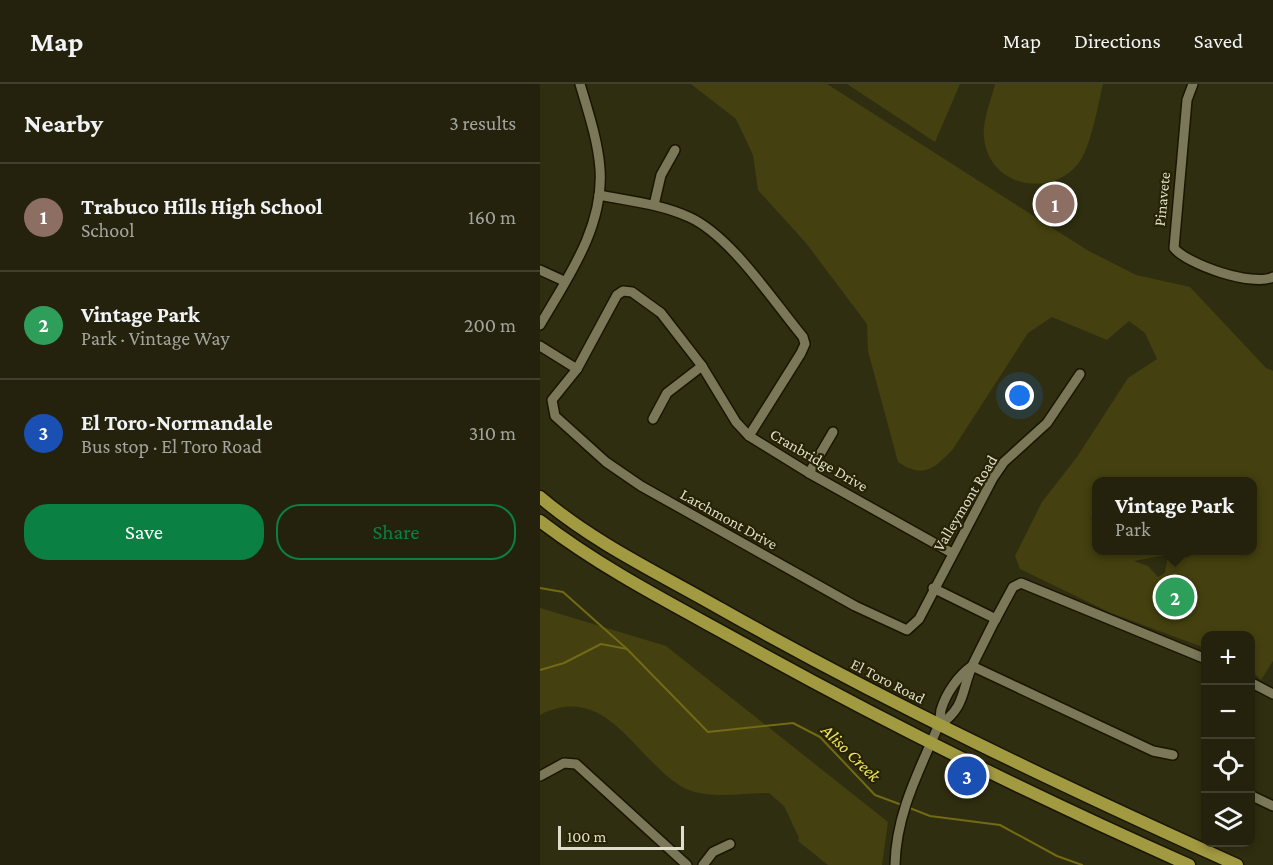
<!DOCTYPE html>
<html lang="en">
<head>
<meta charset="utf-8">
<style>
	:root { --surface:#24220c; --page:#302f1a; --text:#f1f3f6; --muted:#a3a49d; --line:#413f2d; --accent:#0b8043 }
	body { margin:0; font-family:"Crimson Pro",serif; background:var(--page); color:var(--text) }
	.controls { position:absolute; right:18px; bottom:18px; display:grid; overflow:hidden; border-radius:12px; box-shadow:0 3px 9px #0003 }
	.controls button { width:54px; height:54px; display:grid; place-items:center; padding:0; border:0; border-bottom:2px solid var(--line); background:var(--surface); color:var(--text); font:30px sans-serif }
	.scale { position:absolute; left:18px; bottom:15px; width:126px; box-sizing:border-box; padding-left:6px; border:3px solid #dfdecc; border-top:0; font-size:16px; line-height:21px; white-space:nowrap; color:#dfdecc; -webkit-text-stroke:4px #272405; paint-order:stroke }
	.you { position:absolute; left:480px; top:312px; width:21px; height:21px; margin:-15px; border:4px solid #fff; border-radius:50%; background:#1a73e8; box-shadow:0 0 0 9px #1a73e833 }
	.badge { display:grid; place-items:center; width:39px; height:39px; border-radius:50%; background:var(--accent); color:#fff; font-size:20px; font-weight:700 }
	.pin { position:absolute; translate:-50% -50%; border:3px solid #fff; box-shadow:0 2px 6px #0006 }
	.popup { position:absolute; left:552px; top:393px; width:165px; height:78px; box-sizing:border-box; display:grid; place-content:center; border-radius:12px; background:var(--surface); filter:drop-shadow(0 2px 4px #0005); font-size:20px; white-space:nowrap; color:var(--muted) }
	.popup b { font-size:22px; color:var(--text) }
	.popup::after { content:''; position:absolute; left:50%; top:100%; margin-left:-12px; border:12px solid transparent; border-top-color:var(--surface) }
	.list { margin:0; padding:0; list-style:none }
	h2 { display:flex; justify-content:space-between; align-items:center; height:78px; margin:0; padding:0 24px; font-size:26px }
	h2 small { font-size:20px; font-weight:400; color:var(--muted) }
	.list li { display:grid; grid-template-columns:39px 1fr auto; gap:18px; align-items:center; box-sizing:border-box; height:108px; padding:0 24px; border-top:2px solid var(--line) }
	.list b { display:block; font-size:22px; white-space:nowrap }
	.list p { margin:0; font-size:20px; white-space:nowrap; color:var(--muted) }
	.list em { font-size:20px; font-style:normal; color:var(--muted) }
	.actions { display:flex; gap:12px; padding:18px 24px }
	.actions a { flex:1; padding:14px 0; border:2px solid var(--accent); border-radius:24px; text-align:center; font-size:21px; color:var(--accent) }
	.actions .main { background:var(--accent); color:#fff }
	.icon { flex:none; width:33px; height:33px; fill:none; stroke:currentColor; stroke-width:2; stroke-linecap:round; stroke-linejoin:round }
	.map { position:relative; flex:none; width:733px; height:781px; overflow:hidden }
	header { display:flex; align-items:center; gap:36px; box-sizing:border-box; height:84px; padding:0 30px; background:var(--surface); border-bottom:2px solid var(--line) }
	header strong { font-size:28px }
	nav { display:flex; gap:33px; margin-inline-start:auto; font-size:21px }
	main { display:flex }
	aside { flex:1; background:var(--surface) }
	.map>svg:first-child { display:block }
	.green { fill:#444010; fill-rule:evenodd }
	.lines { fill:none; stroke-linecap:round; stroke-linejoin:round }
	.stream { stroke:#726a14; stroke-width:2 }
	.minor-casing { stroke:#191600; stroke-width:12 }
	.major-casing { stroke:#191600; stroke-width:15 }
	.minor { stroke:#7a7858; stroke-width:9 }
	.major { stroke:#a29a41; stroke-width:12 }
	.labels { text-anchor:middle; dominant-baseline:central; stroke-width:4.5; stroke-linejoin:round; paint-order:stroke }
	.street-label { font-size:16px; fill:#dfdecc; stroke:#272405 }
	.water-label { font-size:18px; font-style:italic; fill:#f2e65b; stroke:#272405 }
</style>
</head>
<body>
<header>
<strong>Map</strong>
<nav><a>Map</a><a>Directions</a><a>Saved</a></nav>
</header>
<main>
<aside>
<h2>Nearby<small>3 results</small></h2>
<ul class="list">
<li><span class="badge" style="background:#8d6e63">1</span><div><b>Trabuco Hills High School</b><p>School</p></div><em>160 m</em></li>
<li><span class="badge" style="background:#2e9e5b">2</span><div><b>Vintage Park</b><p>Park · Vintage Way</p></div><em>200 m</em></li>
<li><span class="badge" style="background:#1a4fb4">3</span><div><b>El Toro-Normandale</b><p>Bus stop · El Toro Road</p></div><em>310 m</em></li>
</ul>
<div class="actions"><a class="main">Save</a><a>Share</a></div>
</aside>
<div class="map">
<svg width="733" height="781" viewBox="0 0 733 781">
	<rect width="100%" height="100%" fill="#302e10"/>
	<g class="green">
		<path d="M 151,0 L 287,0 L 547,166 L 596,191 L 650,203 L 726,284 L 733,287 L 733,577 L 721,596 L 711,586 L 710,552 L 666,552 L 665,564 L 571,529 L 480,485 L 475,472 L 502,418 L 537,373 L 588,294 L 617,275 L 605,249 L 589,237 L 567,256 L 512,233 L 488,249 L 413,365 C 394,385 384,395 358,378 L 328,267 L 327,240 L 266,159 L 218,106 L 213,71 L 196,35 ZM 557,398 L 713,398 L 713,466 L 658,467 L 648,473 L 627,476 L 625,489 L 618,493 L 608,482 L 594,477 L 647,467 L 557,466 L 557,443 L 549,432 L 557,440 Z"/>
		<path d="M 307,0 L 420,0 L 395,58 Z"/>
		<path d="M 455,0 L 563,0 C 558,20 551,64 538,80 C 509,115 449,102 444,54 C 442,37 451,17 455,0 Z"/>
		<path d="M 0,524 L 126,562 L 348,738 L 342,781 L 288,781 L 258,757 L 259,754 L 244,722 L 229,709 C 201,709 164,717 139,701 C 93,671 65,598 0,631 Z"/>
	</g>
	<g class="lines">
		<g class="stream">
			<path d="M 0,504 L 23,508 L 87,565 L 168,648 L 253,639 L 280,653 L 335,711 L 362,721"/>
			<path d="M 0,586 L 24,579 L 61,560 L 87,565"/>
			<path d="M 367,723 L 390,732 L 460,741 L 517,772 L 542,781"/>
		</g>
		<g class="minor-casing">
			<g id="minor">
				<path d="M 653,0 L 647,16 L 634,164 C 648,181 713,203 733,193"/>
				<path d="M 59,111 C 89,117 121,120 149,133 C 191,152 233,217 263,253 L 265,260 L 261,269 L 209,352"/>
				<path d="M 114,121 L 121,91 L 135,66"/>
				<path d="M 0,186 L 24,197"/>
				<path d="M 0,241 C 28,193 64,143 60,85 C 58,57 48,27 40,0"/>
				<path d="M 0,262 L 37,285"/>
				<path d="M 113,335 L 127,309 L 162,282"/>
				<path d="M 269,389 L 293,348"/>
				<path d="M 412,469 L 269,389 L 209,352 L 196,338 L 162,282 L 121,229 L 92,208 L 83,207 L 77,211 L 37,285 L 12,316 L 15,332 L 66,378 L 101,402 L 315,522 L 367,546 L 379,535 L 453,394 L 464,378 L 507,339 L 540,290"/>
				<path d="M 393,504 L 456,535"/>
				<path d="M 432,582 L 613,667 L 633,671"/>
				<path d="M 710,598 L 733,610"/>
				<path d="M 399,642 C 428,620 420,607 434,578 C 446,553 459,528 473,503 L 481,499 L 666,575"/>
				<path d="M 0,692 L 24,679 L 36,680 L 147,781"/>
				<path d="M 710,711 L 733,722"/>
				<path d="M 163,781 L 173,768 L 190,760"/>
				<path d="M 355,781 C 356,731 378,689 397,645 C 400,639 400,633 401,626 C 406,609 418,592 432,582"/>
			</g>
		</g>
		<g class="major-casing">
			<g id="major">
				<path d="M 0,413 C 54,459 120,490 181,525 C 349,620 522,702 697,781"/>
				<path d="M 0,437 C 64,486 136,522 206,561 C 350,641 498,714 649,781"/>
			</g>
		</g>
		<use href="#minor" class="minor"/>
		<use href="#major" class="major"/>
	</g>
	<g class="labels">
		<g class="street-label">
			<text transform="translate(622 115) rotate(-84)">Pinavete</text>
			<text transform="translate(279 376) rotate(30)">Cranbridge Drive</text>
			<text transform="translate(425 419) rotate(-59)">Valleymont Road</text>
			<text transform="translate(189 435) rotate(29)">Larchmont Drive</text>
			<text transform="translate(348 597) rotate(27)">El Toro Road</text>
		</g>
		<g class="water-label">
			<text transform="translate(311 669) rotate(44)">Aliso Creek</text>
		</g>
	</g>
</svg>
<div class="controls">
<button>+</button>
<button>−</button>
<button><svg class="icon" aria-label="locate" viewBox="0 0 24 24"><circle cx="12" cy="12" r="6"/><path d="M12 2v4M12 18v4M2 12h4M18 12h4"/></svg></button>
<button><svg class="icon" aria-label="layers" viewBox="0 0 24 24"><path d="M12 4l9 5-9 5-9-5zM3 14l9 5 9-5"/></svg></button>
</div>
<div class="scale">100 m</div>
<div class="you"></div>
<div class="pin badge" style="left:515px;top:120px;background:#8d6e63">1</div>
<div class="pin badge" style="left:635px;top:513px;background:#2e9e5b">2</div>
<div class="popup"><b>Vintage Park</b>Park</div>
<div class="pin badge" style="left:427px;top:692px;background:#1a4fb4">3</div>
</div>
</main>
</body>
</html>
